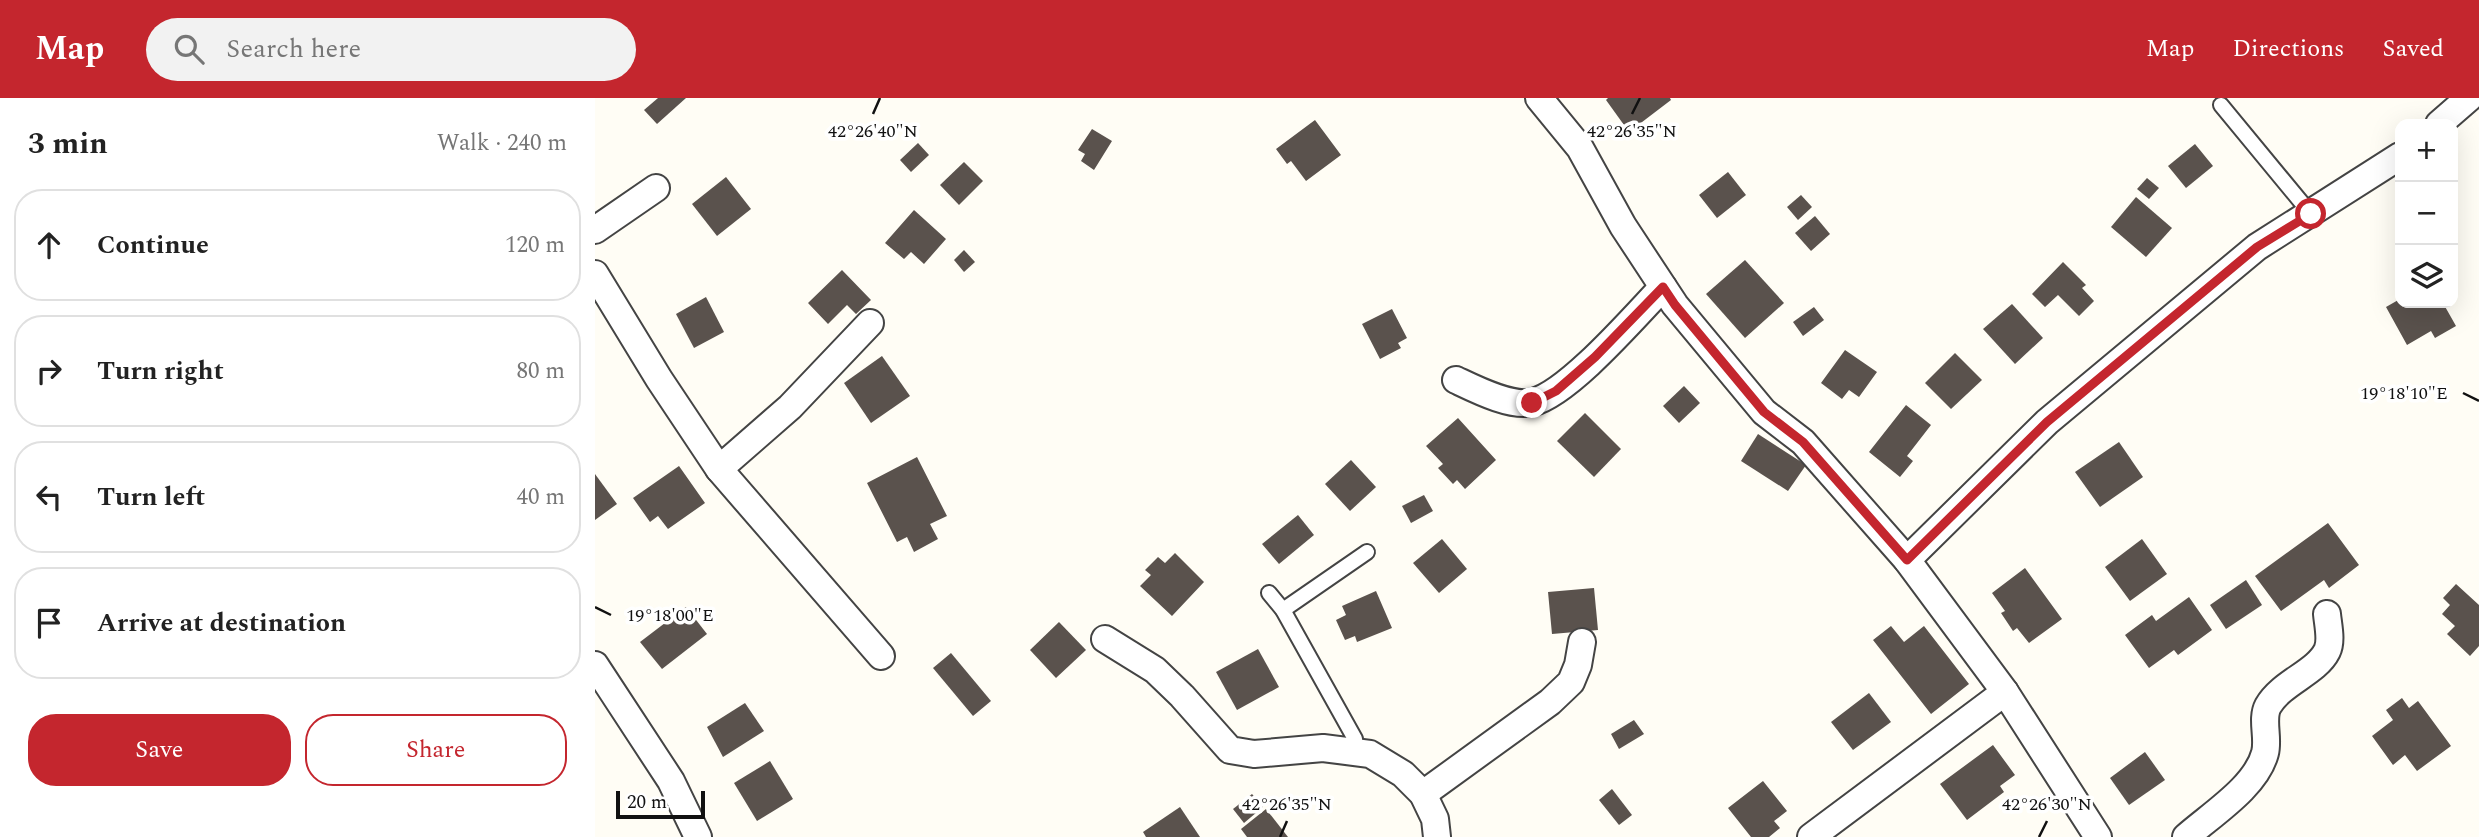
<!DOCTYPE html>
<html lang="en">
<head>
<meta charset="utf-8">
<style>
	:root { --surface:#fff; --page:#f2f2f2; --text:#222; --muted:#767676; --line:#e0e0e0; --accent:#c4262e }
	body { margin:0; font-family:Spectral,serif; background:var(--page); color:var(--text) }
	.controls { position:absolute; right:21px; top:21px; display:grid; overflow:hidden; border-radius:14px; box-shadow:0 7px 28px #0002 }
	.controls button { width:63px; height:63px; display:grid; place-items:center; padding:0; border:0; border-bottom:2px solid var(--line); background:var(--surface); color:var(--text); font:35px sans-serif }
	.scale { position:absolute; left:21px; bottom:18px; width:89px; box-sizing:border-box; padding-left:7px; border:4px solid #111; border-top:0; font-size:19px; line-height:24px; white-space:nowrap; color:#111; -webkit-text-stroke:5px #fff; paint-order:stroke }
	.stop { position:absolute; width:21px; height:21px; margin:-16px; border:5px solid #c4262e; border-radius:50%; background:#fff }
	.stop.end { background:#c4262e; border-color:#fff; box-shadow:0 2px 7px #0008 }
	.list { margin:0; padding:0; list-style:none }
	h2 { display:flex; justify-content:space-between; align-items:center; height:91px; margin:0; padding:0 28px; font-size:30px }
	h2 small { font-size:23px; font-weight:400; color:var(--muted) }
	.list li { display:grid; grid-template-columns:46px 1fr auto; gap:21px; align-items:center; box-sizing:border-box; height:112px; margin:0 14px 14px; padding:0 14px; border:2px solid var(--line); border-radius:28px }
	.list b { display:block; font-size:26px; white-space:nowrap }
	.list em { font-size:23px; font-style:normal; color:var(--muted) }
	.actions { display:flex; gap:14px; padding:21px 28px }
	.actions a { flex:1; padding:16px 0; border:2px solid var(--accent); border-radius:28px; text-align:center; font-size:24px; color:var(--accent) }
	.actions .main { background:var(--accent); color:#fff }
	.icon { flex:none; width:38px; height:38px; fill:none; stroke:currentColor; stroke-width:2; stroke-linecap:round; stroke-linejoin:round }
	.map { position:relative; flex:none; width:1884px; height:739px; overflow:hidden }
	header { display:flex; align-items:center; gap:42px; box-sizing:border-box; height:98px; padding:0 35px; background:var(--accent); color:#fff }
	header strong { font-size:33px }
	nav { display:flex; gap:38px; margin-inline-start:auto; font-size:24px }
	.search { width:490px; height:63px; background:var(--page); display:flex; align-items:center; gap:18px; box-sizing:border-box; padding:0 24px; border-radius:38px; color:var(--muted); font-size:26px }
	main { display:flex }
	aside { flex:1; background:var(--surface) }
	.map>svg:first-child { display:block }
	.building { fill:#5a524d }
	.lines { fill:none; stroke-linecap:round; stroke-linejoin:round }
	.service-casing { stroke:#444; stroke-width:18 }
	.minor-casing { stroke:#444; stroke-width:30 }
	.service { stroke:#fff; stroke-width:14 }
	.minor { stroke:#fff; stroke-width:26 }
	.route { stroke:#c4262e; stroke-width:9 }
	.ticks { fill:none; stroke:#111; stroke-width:2.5 }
	.ticks-label { font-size:18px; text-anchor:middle; fill:#111; stroke:#fff; stroke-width:7; stroke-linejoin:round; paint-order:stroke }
</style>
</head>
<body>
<header>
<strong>Map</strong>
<div class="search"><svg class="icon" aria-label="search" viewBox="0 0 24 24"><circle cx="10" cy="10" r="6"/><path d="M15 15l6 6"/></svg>Search here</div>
<nav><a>Map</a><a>Directions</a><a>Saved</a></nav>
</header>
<main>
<aside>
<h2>3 min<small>Walk · 240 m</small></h2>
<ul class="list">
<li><svg class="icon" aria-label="ahead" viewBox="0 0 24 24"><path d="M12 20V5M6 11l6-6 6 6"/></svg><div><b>Continue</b></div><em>120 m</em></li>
<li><svg class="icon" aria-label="right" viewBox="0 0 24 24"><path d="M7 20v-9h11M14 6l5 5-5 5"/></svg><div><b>Turn right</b></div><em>80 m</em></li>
<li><svg class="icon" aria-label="left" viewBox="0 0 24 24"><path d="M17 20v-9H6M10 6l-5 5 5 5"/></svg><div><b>Turn left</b></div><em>40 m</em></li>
<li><svg class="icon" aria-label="arrive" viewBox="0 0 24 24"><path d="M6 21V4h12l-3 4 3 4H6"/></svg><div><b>Arrive at destination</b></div></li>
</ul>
<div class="actions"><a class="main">Save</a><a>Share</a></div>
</aside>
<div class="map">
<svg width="1884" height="739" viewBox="0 0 1884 739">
	<rect width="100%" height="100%" fill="#fffdf5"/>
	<g class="building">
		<path d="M 63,0 L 91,0 L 62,26 L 49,12 Z"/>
		<path d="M 1013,0 L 1075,0 L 1076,2 L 1034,34 L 1011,2 Z"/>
		<path d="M 720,22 L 746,57 L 711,83 L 696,63 L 692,66 L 681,51 Z"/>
		<path d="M 497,31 L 517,43 L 499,72 L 486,63 L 490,56 L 483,52 Z"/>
		<path d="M 323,45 L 334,57 L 316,74 L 305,62 Z"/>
		<path d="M 1600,46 L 1618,68 L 1591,90 L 1573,68 Z"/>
		<path d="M 369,64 L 388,83 L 364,107 L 345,87 Z"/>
		<path d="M 1133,74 L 1151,97 L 1122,120 L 1104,97 Z"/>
		<path d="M 131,79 L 156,111 L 122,138 L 97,106 Z"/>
		<path d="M 1552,80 L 1564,90 L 1554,101 L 1542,91 Z"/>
		<path d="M 1206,97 L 1217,109 L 1203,122 L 1192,109 Z"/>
		<path d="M 1541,99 L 1577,130 L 1551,159 L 1516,129 Z"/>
		<path d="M 319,112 L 351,141 L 329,166 L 316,154 L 309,161 L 290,145 Z"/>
		<path d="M 1220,118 L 1235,136 L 1216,153 L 1200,135 Z"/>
		<path d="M 369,152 L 380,164 L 369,174 L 359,162 Z"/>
		<path d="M 1150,162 L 1189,205 L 1150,240 L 1111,196 Z"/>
		<path d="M 1468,164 L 1491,187 L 1487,190 L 1499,203 L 1484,218 L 1463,197 L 1450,209 L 1437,196 Z"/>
		<path d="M 247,172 L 276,202 L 261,216 L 252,207 L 233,226 L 213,205 Z"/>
		<path d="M 111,199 L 129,234 L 99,250 L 81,216 Z"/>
		<path d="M 1805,201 L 1805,205 L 1848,205 L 1861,228 L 1840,240 L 1836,233 L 1812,247 L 1791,209 Z"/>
		<path d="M 1417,206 L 1448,240 L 1420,266 L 1388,231 Z"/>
		<path d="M 1219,209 L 1229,222 L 1208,238 L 1198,224 Z"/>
		<path d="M 797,211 L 812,240 L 803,245 L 806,250 L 785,261 L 767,226 Z"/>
		<path d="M 1250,252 L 1282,274 L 1264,299 L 1254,292 L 1247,301 L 1226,285 Z"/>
		<path d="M 1360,255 L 1387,282 L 1356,311 L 1330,285 Z"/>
		<path d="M 287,258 L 315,298 L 276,325 L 249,285 Z"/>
		<path d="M 1089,288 L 1105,305 L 1084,325 L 1068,308 Z"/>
		<path d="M 1311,307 L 1336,327 L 1312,358 L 1318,363 L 1305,379 L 1274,354 Z"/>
		<path d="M 990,315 L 1026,351 L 999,379 L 962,343 Z"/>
		<path d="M 863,320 L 901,362 L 870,391 L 862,382 L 858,386 L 843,370 L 848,366 L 831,348 Z"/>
		<path d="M 1163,336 L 1211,367 L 1193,393 L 1146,363 Z"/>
		<path d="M 1524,344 L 1548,379 L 1505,409 L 1480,374 Z"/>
		<path d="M 322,359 L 352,418 L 335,426 L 343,441 L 319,454 L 312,439 L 302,444 L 272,385 Z"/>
		<path d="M 756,362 L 781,389 L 755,413 L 730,386 Z"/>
		<path d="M 84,368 L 110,405 L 73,431 L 63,418 L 55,424 L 38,400 Z"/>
		<path d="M 0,376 L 22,406 L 0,422 Z"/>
		<path d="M 829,397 L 838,413 L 816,425 L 807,408 Z"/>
		<path d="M 703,417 L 719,437 L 684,466 L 667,446 Z"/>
		<path d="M 1733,425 L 1764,467 L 1734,490 L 1729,482 L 1686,513 L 1660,478 Z"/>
		<path d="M 847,441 L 872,471 L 844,495 L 818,465 Z"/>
		<path d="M 1547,441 L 1572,476 L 1535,503 L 1510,469 Z"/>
		<path d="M 580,455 L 609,484 L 577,518 L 545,488 L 556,477 L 550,472 L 563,459 L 570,465 Z"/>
		<path d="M 1430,470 L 1467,521 L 1434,545 L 1422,530 L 1418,533 L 1406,515 L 1410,513 L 1397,495 Z"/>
		<path d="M 1651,482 L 1667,507 L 1631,531 L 1615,507 Z"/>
		<path d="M 1861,486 L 1884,507 L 1884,548 L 1875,558 L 1852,536 L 1860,528 L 1847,516 L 1855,507 L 1848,500 Z"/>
		<path d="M 999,490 L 1003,532 L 957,536 L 953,494 Z"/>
		<path d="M 781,493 L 797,530 L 762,544 L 760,538 L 750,542 L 741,522 L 751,517 L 747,508 Z"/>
		<path d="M 1594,499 L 1617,532 L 1583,557 L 1579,552 L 1554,570 L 1530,537 L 1557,517 L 1561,523 Z"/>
		<path d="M 91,509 L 112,536 L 67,571 L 45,544 Z"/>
		<path d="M 464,524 L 491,552 L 461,580 L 435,552 Z"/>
		<path d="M 1296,528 L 1309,544 L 1329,528 L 1374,586 L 1336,616 L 1278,542 Z"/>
		<path d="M 663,551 L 684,589 L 642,612 L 621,574 Z"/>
		<path d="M 356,555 L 396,603 L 378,618 L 338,570 Z"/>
		<path d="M 1274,595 L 1296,624 L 1258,652 L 1236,624 Z"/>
		<path d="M 1807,600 L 1814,610 L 1823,603 L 1856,648 L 1822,673 L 1810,657 L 1798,667 L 1777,638 L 1798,622 L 1791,612 Z"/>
		<path d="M 150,605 L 169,633 L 128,659 L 112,629 Z"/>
		<path d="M 1039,622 L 1049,636 L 1024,651 L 1016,636 Z"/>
		<path d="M 1398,647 L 1420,677 L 1405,688 L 1409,694 L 1372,722 L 1345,686 Z"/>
		<path d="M 1550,654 L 1570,682 L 1534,707 L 1515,680 Z"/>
		<path d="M 175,663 L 198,701 L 162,723 L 139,685 Z"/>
		<path d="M 1168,683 L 1192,713 L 1179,723 L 1185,730 L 1174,739 L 1156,739 L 1133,710 Z"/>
		<path d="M 1017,691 L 1037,717 L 1024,727 L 1004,702 Z"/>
		<path d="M 657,696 L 668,709 L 649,725 L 638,711 Z"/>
		<path d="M 585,709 L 605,739 L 551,739 L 548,734 Z"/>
		<path d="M 671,711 L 693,739 L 652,739 L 646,731 Z"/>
	</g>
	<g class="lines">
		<g class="service-casing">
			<g id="service">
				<path d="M 1626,7 L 1716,116"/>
				<path d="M 674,495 L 688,512 L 760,641 L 761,654"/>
				<path d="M 688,512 L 772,454"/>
			</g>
		</g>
		<g class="minor-casing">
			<g id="minor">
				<path d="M 944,0 L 985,50 L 1028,128 L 1080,207 L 1169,314 L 1208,344 L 1312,462 L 1410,594 L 1503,739"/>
				<path d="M 1844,26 L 1874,0"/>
				<path d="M 0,132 L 61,90"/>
				<path d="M 0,176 L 64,281 L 124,371 L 195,309 L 275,225"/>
				<path d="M 861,282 C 880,291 917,310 938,304 C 974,295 1040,218 1068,189"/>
				<path d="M 124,371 L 286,558"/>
				<path d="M 1312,462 L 1452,324 L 1662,149 L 1805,58"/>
				<path d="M 510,541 L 560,572 L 587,598 L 635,652 L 659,656 L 728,650 L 775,656 L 808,676 L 828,696 L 840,721 L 842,739"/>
				<path d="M 0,567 L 76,683 L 103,739"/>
				<path d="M 828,696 L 955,604 L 976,584 L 983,567 L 987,544"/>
				<path d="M 1216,739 L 1410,594"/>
				<path d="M 1591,739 C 1617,716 1661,689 1670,655 C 1674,640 1666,621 1673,608 C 1687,584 1721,575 1732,553 C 1737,543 1733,527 1732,516"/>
			</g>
		</g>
		<use href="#service" class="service"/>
		<use href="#minor" class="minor"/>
	</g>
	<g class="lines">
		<path class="route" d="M 937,305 L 961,293 L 1000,259 L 1068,189 L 1080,207 L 1169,314 L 1208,344 L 1312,462 L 1452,324 L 1662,149 L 1716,116"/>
	</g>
	<path class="ticks" d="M 278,16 L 285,0M 1037,16 L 1045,0M 1868,295 L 1884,303M 0,509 L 16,517M 685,739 L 692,723M 1444,739 L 1452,723"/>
	<g class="ticks-label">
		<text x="1037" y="39">42°26'35"N</text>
		<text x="278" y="39">42°26'40"N</text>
		<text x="1809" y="301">19°18'10"E</text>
		<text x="75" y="523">19°18'00"E</text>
		<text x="692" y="712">42°26'35"N</text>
		<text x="1452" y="712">42°26'30"N</text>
	</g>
</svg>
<div class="controls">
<button>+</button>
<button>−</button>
<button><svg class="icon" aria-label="layers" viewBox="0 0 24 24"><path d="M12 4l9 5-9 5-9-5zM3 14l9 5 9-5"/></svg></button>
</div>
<div class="scale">20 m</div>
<div class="stop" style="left:1716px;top:116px"></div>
<div class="stop end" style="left:937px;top:305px"></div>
</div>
</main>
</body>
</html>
